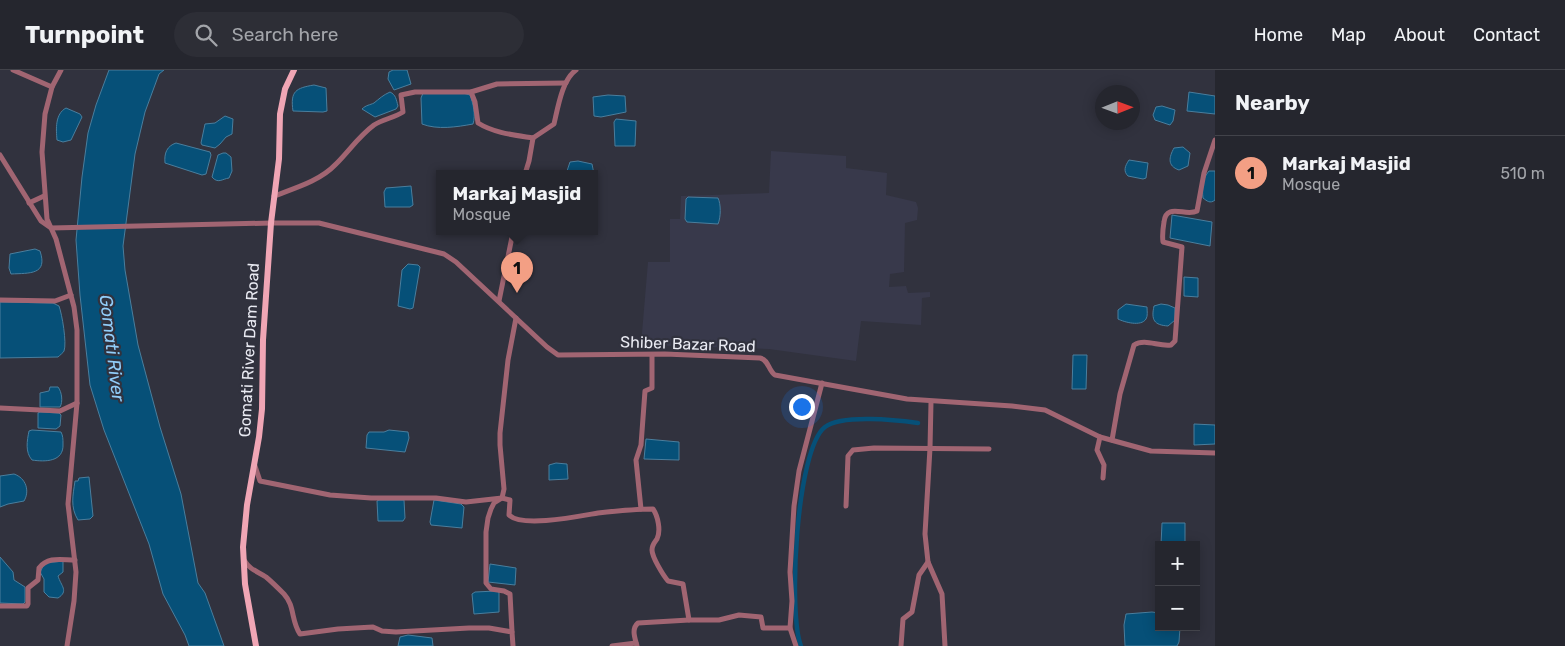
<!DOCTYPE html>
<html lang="en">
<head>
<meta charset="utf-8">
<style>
	:root { --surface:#25262e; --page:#2d2e36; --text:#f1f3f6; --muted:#a3a5aa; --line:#42434a; --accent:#f39f84 }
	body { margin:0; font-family:Rubik,sans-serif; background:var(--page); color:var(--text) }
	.controls { position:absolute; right:15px; bottom:15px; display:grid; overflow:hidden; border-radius:0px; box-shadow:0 2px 12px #0003 }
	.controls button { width:45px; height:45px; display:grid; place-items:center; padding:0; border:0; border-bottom:1px solid var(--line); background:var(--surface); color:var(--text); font:25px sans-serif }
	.compass { position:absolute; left:1095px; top:15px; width:45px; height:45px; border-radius:50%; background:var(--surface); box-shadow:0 2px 12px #0003; rotate:89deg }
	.you { position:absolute; left:801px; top:336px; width:18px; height:18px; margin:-12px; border:4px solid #fff; border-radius:50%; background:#1a73e8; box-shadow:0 0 0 8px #1a73e833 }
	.badge { display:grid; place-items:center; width:32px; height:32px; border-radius:50%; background:var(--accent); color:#111; font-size:16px; font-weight:700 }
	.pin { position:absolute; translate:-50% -41px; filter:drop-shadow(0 1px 2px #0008) }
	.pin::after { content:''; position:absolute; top:26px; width:18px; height:15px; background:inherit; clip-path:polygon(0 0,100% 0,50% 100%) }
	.popup { position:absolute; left:436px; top:100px; width:162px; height:65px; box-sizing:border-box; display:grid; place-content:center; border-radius:0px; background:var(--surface); filter:drop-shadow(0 1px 4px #0005); font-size:16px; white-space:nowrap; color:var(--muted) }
	.popup b { font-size:19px; color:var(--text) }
	.popup::after { content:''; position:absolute; left:50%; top:100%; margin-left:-10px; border:10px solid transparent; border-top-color:var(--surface) }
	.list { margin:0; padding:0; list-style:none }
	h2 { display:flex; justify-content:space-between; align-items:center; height:65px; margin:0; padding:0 20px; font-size:21px }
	h2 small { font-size:16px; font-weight:400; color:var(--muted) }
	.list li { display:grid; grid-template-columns:32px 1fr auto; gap:15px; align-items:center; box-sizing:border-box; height:75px; padding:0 20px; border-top:1px solid var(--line) }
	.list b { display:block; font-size:19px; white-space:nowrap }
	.list p { margin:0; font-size:16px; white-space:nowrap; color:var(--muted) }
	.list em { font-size:16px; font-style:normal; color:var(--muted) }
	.icon { flex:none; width:28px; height:28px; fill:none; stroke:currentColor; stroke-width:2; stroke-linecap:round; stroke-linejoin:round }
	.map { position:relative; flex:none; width:1215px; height:576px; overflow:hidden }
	header { display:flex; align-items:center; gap:30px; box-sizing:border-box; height:70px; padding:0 25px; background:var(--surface); border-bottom:1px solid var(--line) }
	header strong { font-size:24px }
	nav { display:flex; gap:28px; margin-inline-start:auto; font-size:18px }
	.search { width:350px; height:45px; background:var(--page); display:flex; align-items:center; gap:12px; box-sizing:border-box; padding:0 18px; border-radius:28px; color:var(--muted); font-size:19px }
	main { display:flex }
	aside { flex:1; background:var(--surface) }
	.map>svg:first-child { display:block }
	.built { fill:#38394b }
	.water { fill:#065078; stroke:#4a7e9d }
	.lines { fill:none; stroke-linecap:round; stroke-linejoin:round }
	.canal { stroke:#065078; stroke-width:4.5 }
	.minor { stroke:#a16572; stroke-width:5 }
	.major { stroke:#f0a6b5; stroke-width:6 }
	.labels { text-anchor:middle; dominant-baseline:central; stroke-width:4.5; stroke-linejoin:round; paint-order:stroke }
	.street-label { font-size:16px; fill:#e9eaf2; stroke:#31323e }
	.water-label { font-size:18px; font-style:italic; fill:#91cdf9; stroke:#31323e }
</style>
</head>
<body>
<header>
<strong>Turnpoint</strong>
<div class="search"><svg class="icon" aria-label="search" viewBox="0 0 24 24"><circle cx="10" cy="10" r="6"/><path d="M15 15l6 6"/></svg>Search here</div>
<nav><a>Home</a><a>Map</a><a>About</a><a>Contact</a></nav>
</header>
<main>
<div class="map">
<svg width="1215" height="576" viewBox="0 0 1215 576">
	<rect width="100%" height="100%" fill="#31323e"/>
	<path class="built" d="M 771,81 L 846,86 L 846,98 L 887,103 L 886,125 L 916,132 L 918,138 L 917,150 L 905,153 L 904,202 L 890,204 L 889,217 L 906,216 L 908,223 L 930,222 L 930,227 L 922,228 L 921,255 L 861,251 L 856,291 L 769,279 L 641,275 L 648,192 L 670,192 L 670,149 L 680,149 L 681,126 L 769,123 Z"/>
	<g class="water">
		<path d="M 109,0 L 164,0 L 159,4 L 145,42 L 135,84 L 123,176 L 125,200 L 138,275 L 160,357 L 181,424 L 198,513 L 205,523 L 224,576 L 189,576 L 185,565 L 163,524 L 149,474 L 104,360 L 90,315 L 80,225 L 76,170 L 82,107 L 88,63 L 96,35 Z"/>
		<path d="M 393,0 L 407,0 L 411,14 L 394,20 L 388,9 L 389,2 Z"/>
		<path d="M 314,15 L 326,18 L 327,41 L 323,42 L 293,41 C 290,21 296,18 314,15 Z"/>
		<path d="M 390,22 C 396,25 396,29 398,36 L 396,39 L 375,47 L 362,39 C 366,35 370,35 374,33 C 379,29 383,25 390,22 Z"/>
		<path d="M 1189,22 L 1215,26 L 1215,44 L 1187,41 Z"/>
		<path d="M 423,23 L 463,23 L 470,25 C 473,33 476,45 473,54 C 457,57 437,60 422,54 L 421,28 Z"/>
		<path d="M 608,25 L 625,26 L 626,42 L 601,47 L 594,46 L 593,27 Z"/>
		<path d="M 1162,36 L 1175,40 L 1173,51 L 1170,55 L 1155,50 L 1153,45 L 1156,37 Z"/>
		<path d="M 66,38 L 80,44 L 82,47 L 71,70 L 63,72 L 57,70 C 56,59 55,44 66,38 Z"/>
		<path d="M 225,46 L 233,49 L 232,64 L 226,67 L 220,74 L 215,78 L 202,75 L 201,73 L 205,54 L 215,53 Z"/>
		<path d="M 616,49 L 636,51 L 635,76 L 615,76 L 614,52 Z"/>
		<path d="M 176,73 L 210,82 L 211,85 L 206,104 L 202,105 L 165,93 C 164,83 167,76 176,73 Z"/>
		<path d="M 1183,77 L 1190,83 L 1188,96 L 1179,100 C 1167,96 1169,87 1174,78 Z"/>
		<path d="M 223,83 L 226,83 L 231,87 L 232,101 L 229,108 C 222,109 218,114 212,107 L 218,85 Z"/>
		<path d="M 1129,90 L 1148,93 L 1146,108 L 1143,109 L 1128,106 C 1123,101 1125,96 1129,90 Z"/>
		<path d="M 578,91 L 592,94 L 594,104 L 566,104 L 570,92 Z"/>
		<path d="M 1209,101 L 1215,101 L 1215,130 C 1210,134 1207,131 1203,128 C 1202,118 1202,109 1209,101 Z"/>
		<path d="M 411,116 L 413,135 L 410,137 L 385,137 L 384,122 L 386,118 Z"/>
		<path d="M 688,127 L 718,128 C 721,134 721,147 718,154 L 687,152 L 685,149 L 686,129 Z"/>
		<path d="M 1172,145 L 1212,152 L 1210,176 L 1170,168 Z"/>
		<path d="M 35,179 L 40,181 C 48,205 30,203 11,204 L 9,198 L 10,184 Z"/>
		<path d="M 408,194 L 418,195 L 420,197 L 413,238 L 410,239 L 398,236 L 402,200 Z"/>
		<path d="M 1184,207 L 1198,208 L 1198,227 L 1184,226 Z"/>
		<path d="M 0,232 L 53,233 L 59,236 C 62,244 67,273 64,281 C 63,283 60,285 58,287 L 0,288 Z"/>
		<path d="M 1126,234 L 1147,237 C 1147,241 1148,246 1146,249 C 1141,257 1124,252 1118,249 L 1118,240 Z"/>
		<path d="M 1161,234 L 1168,235 L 1175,238 L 1175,250 L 1168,256 C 1154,255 1151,250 1154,236 Z"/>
		<path d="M 1073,285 L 1087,285 L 1086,319 L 1072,319 Z"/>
		<path d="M 50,317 L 58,317 C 62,322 63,332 60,337 L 40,337 L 40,323 L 49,321 Z"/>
		<path d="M 40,342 L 59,343 L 61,345 L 60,356 L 56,359 L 38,358 L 38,343 Z"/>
		<path d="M 1194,354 L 1215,355 L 1215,374 L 1194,375 Z"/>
		<path d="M 32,360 L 61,362 C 63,366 63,369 63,374 C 64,392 45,392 32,390 C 25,382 27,371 29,361 Z"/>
		<path d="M 389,360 L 408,362 L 409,368 L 405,382 L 366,378 L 367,365 L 369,362 L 384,362 Z"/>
		<path d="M 646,369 L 679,372 L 679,390 L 644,389 Z"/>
		<path d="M 556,393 L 567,394 L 568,409 L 549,410 L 549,395 Z"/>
		<path d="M 14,404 C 26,408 30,421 24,431 L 8,434 L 0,437 L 0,406 Z"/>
		<path d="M 89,407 L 93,446 L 90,449 L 78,450 C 70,437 73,425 75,411 L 78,411 L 79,408 Z"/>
		<path d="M 379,430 L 404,430 L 405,448 L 403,451 L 378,451 L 377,431 Z"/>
		<path d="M 434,430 L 461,434 L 464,437 L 462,458 L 431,455 L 430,452 Z"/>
		<path d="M 1162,453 L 1185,453 L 1185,475 L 1161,475 Z"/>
		<path d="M 0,487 L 13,502 L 14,510 L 25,517 L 25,532 L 23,534 L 0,533 Z"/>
		<path d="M 63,491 L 63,502 L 58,506 C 61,516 69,521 58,528 L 49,527 L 44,522 L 44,509 L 40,502 L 45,493 Z"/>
		<path d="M 490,494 L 516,498 L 515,515 L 488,512 Z"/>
		<path d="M 496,521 L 499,522 L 499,542 L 474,544 L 472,524 L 475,522 Z"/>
		<path d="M 1152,542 L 1159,543 L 1159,557 L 1180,557 L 1179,572 L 1177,576 L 1125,576 L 1124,555 L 1126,544 Z"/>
		<path d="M 408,565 L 432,568 L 433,576 L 398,576 L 400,567 Z"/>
	</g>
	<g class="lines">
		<path class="canal" d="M 801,576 C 788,544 796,379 825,357 C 842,344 897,350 918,353"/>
		<g class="minor">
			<path d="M 13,0 L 52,17"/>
			<path d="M 61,0 L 52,17 L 45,44 L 42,82 L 47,149 L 56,169 L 74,237 L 77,260 L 77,333 L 68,434 L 76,502 L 74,531 L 67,576"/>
			<path d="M 471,22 L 475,32 L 478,53 C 494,63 514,65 533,68"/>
			<path d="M 533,68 L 554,54 C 558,37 562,10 576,0"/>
			<path d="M 0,85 L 41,151 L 51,158 L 271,153 L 319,153 L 444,184 L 456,192 L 547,277 L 558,285 L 665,284 L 760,288 C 769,290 768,300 775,305 L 907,329 L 1012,336 L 1045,340 L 1100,367 L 1151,381 L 1215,383"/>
			<path d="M 525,104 L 529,91 L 533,68"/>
			<path d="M 274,126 C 295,118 320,111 336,94 C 349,81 359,66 374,55 C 383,49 394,48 403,42 L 401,25 L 415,22 L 471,22 L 497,14 L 566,13"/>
			<path d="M 29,133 L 44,126"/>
			<path d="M 0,230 L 55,231 L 71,225"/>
			<path d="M 499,231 L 513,162"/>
			<path d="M 0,338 L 60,341 L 77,333"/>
			<path d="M 1100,367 L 1097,380 L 1104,395 L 1103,408"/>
			<path d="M 1112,370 L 1120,324 L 1134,275 C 1145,268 1159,277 1171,275 L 1175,271 L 1182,177 L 1163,172 C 1162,165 1163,158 1164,152 C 1166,132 1186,147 1197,141 L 1204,103 L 1215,70"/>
			<path d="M 255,396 L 260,411 L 330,425 L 371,428 L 436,428 L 466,432 L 502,428 L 510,430 L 509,445 C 522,458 580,446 598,443 C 616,441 635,439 653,439 C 658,446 661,461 657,469 C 654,473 652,475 652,480 C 652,487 663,505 668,511 L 683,514 L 689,550 L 719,550 L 739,545 L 761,547 L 763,558 L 790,558"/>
			<path d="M 846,436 L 848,386 L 853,380 L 874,378 L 989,379"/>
			<path d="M 641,439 L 636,390 L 641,375 L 645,321 L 652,318 L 652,285"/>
			<path d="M 244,490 C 250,500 257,501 266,507 C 272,512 278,518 284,524 C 295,536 291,551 300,564 L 338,559 L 373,557 L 382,561 L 396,562 L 469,558 L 489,558 L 512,562 L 513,576"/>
			<path d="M 928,492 L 942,524 L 945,576"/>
			<path d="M 0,536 L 27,536 L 28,534 L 28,518 L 38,510 L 39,498 C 48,486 62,490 75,490"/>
			<path d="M 512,562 L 510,524 L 504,521 L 491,519 L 486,513 L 486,462 L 488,448 L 491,439 L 494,433 L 502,428 L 504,419 L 500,375 L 500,363 L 508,290 L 516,248"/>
			<path d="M 612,576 L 636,573"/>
			<path d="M 637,576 C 635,568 631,559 638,553 L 689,550"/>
			<path d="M 796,576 L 790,558 L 792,531 L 790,502 L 794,436 L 799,401 L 822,313"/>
			<path d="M 901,576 L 903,549 L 912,542 L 919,505 L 928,492 L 925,464 L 930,378 L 931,332"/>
		</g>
		<path class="major" d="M 256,576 L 245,514 L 243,477 L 247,435 L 259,367 L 262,339 L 263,270 L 271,153 L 279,89 L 280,44 L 285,19 L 294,0"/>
	</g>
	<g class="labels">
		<g class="street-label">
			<text transform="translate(688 274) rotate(2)">Shiber Bazar Road</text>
			<text transform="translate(249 280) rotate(-87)">Gomati River Dam Road</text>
		</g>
		<g class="water-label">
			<text transform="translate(112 278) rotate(83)">Gomati River</text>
		</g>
	</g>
</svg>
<div class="controls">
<button>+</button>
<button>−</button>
</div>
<svg class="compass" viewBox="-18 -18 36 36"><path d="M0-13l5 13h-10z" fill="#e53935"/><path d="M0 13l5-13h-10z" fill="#a3a5aa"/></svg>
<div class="you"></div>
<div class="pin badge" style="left:517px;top:223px">1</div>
<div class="popup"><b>Markaj Masjid</b>Mosque</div>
</div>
<aside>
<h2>Nearby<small></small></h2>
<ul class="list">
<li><span class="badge">1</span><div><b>Markaj Masjid</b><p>Mosque</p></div><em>510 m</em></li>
</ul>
</aside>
</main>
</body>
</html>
